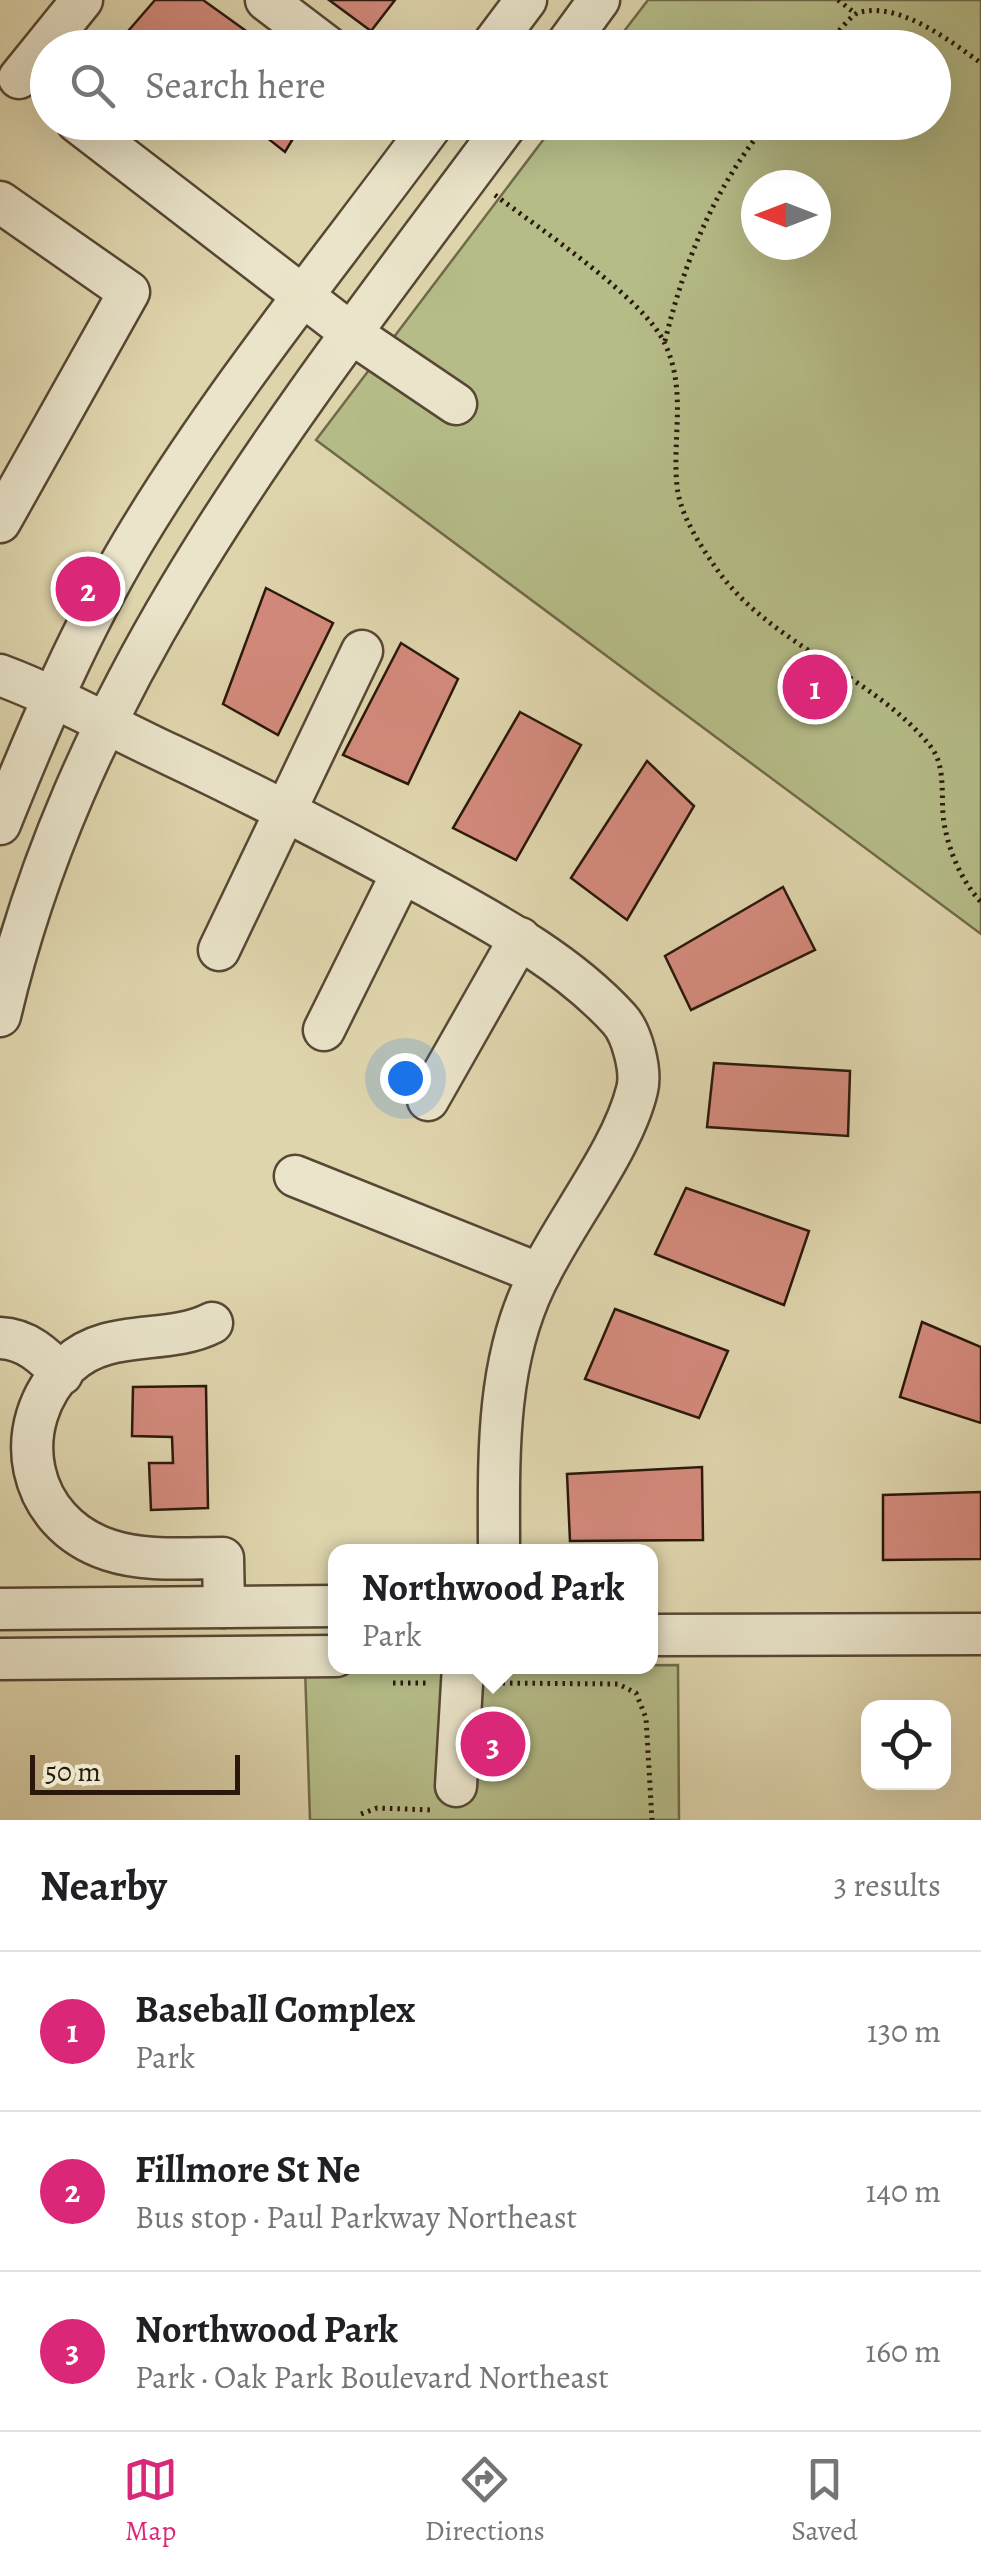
<!DOCTYPE html>
<html lang="en">
<head>
<meta charset="utf-8">
<style>
	:root { --surface:#fff; --page:#f6f6f6; --text:#202124; --muted:#757577; --line:#e0e0e0; --accent:#db2777 }
	body { margin:0; font-family:Alegreya,serif; background:var(--page); color:var(--text) }
	.controls { position:absolute; right:30px; bottom:30px; display:grid; overflow:hidden; border-radius:20px; box-shadow:0 10px 40px #0002 }
	.controls button { width:90px; height:90px; display:grid; place-items:center; padding:0; border:0; border-bottom:2px solid var(--line); background:var(--surface); color:var(--text); font:50px sans-serif }
	.compass { position:absolute; left:741px; top:170px; width:90px; height:90px; border-radius:50%; background:var(--surface); box-shadow:0 10px 40px #0002; rotate:270deg }
	.scale { position:absolute; left:30px; bottom:25px; width:210px; box-sizing:border-box; padding-left:10px; border:5px solid #2a180a; border-top:0; font-size:28px; line-height:35px; white-space:nowrap; color:#2a180a; -webkit-text-stroke:8px #eae4ca; paint-order:stroke }
	.you { position:absolute; left:405px; top:1078px; width:35px; height:35px; margin:-25px; border:8px solid #fff; border-radius:50%; background:#1a73e8; box-shadow:0 0 0 15px #1a73e833 }
	.badge { display:grid; place-items:center; width:65px; height:65px; border-radius:50%; background:var(--accent); color:#fff; font-size:32px; font-weight:700 }
	.pin { position:absolute; translate:-50% -50%; border:5px solid #fff; box-shadow:0 2px 10px #0006 }
	.popup { position:absolute; left:328px; top:1544px; width:330px; height:130px; box-sizing:border-box; display:grid; place-content:center; border-radius:20px; background:var(--surface); filter:drop-shadow(0 2px 8px #0005); font-size:32px; white-space:nowrap; color:var(--muted) }
	.popup b { font-size:38px; color:var(--text) }
	.popup::after { content:''; position:absolute; left:50%; top:100%; margin-left:-20px; border:20px solid transparent; border-top-color:var(--surface) }
	.list { margin:0; padding:0; list-style:none }
	h2 { display:flex; justify-content:space-between; align-items:center; height:130px; margin:0; padding:0 40px; font-size:42px }
	h2 small { font-size:32px; font-weight:400; color:var(--muted) }
	.list li { display:grid; grid-template-columns:65px 1fr auto; gap:30px; align-items:center; box-sizing:border-box; height:160px; padding:0 40px; border-top:2px solid var(--line) }
	.list b { display:block; font-size:38px; white-space:nowrap }
	.list p { margin:0; font-size:32px; white-space:nowrap; color:var(--muted) }
	.list em { font-size:32px; font-style:normal; color:var(--muted) }
	.icon { flex:none; width:55px; height:55px; fill:none; stroke:currentColor; stroke-width:2; stroke-linecap:round; stroke-linejoin:round }
	.map { position:relative; flex:none; width:981px; height:1820px; overflow:hidden }
	.search { position:absolute; background:var(--surface); box-shadow:0 10px 40px #0002; left:30px; right:30px; top:30px; height:110px; display:flex; align-items:center; gap:25px; box-sizing:border-box; padding:0 35px; border-radius:55px; color:var(--muted); font-size:38px }
	.sheet { height:610px; background:var(--surface) }
	nav { display:flex; justify-content:space-around; align-items:center; box-sizing:border-box; height:140px; border-top:2px solid var(--line); background:var(--surface); font-size:28px; color:var(--muted) }
	nav a { display:grid; justify-items:center; gap:5px }
	nav .on { color:var(--accent) }
	.map>svg:first-child { display:block }
	.green { fill:#b5bc88; stroke:#706a49; stroke-width:2.5; fill-rule:evenodd }
	.building { fill:#d48a7d; stroke:#2a180a; stroke-width:2.5 }
	.lines { fill:none; stroke-linecap:round; stroke-linejoin:round }
	.minor-casing { stroke:#574733; stroke-width:45 }
	.path { stroke:#2a180a; stroke-width:5; stroke-dasharray:2.5 5; stroke-linecap:butt }
	.minor { stroke:#eae4ca; stroke-width:40 }
</style>
</head>
<body>
<div class="map">
<svg width="981" height="1820" viewBox="0 0 981 1820">
	<rect width="100%" height="100%" fill="#dfd5ad"/>
	<filter id="stains"><feTurbulence type="fractalNoise" baseFrequency=".002" numOctaves="4"/><feColorMatrix values="0 0 0 0 .2 0 0 0 0 .09 0 0 0 0 .02 0 0 0 .5 -.17"/></filter>
	<radialGradient id="worn" r=".72"><stop offset=".6" stop-color="#630" stop-opacity="0"/><stop offset="1" stop-color="#630" stop-opacity=".3"/></radialGradient>
	<g class="green">
		<path d="M 648,0 L 981,0 L 981,934 L 316,440 L 556,123 L 934,122 L 934,48 L 612,47 ZM 756,185 L 816,185 L 816,245 L 756,245 Z"/>
		<path d="M 678,1665 L 679,1820 L 310,1820 L 305,1668 Z"/>
	</g>
	<g class="building">
		<path d="M 155,0 L 203,0 L 270,48 L 152,48 L 129,30 Z"/>
		<path d="M 329,0 L 395,0 L 371,31 Z"/>
		<path d="M 247,122 L 303,122 L 285,152 Z"/>
		<path d="M 266,588 L 333,623 L 278,735 L 223,704 Z"/>
		<path d="M 401,643 L 458,679 L 408,784 L 343,755 Z"/>
		<path d="M 520,712 L 581,745 L 516,860 L 453,828 Z"/>
		<path d="M 647,761 L 694,806 L 627,920 L 571,878 Z"/>
		<path d="M 783,887 L 815,950 L 691,1010 L 665,956 Z"/>
		<path d="M 714,1063 L 850,1071 L 848,1136 L 707,1127 Z"/>
		<path d="M 686,1188 L 809,1231 L 784,1305 L 655,1254 Z"/>
		<path d="M 615,1309 L 728,1351 L 699,1418 L 585,1379 Z"/>
		<path d="M 922,1322 L 981,1347 L 981,1423 L 900,1397 Z"/>
		<path d="M 206,1386 L 208,1508 L 151,1510 L 149,1463 L 173,1463 L 172,1437 L 132,1436 L 133,1387 Z"/>
		<path d="M 702,1467 L 703,1540 L 570,1541 L 567,1474 Z"/>
		<path d="M 981,1492 L 981,1559 L 883,1560 L 883,1495 Z"/>
	</g>
	<g class="lines">
		<g class="minor-casing">
			<g id="minor">
				<path d="M 266,0 L 329,48"/>
				<path d="M 490,48 L 526,0"/>
				<path d="M 564,48 L 599,0"/>
				<path d="M 19,78 L 82,0"/>
				<path d="M 77,122 L 351,333 L 456,404"/>
				<path d="M 0,202 L 129,292 L 0,522"/>
				<path d="M 0,675 C 59,697 113,728 171,755 C 258,796 342,840 427,886 C 494,923 566,961 619,1019 C 632,1033 642,1071 637,1090 C 622,1152 562,1225 535,1284 C 495,1367 499,1462 499,1552"/>
				<path d="M 0,824 C 38,729 80,631 133,542 C 221,395 332,260 434,122"/>
				<path d="M 219,950 L 362,651"/>
				<path d="M 0,1016 C 81,669 301,402 508,122"/>
				<path d="M 324,1030 L 402,873"/>
				<path d="M 428,1100 L 520,938"/>
				<path d="M 295,1176 L 540,1274"/>
				<path d="M 212,1323 C 167,1346 108,1327 68,1365 C 7,1425 26,1523 109,1550 C 145,1562 186,1558 223,1558 L 224,1607"/>
				<path d="M 0,1338 C 27,1339 44,1356 62,1374"/>
				<path d="M 0,1609 L 336,1606"/>
				<path d="M 650,1635 L 981,1634"/>
				<path d="M 0,1659 L 336,1656"/>
				<path d="M 456,1786 L 463,1666"/>
			</g>
		</g>
		<g class="path">
			<path d="M 838,0 L 856,14"/>
			<path d="M 825,48 C 835,37 845,21 857,13 C 898,0 950,41 981,63"/>
			<path d="M 495,195 C 537,227 645,299 665,344 C 687,390 672,438 677,486 C 680,515 700,545 716,568 C 767,643 876,677 931,747 C 948,769 939,803 945,828 C 950,854 963,883 981,902"/>
			<path d="M 665,341 C 685,259 714,189 768,122"/>
			<path d="M 393,1683 L 429,1683"/>
			<path d="M 495,1683 L 618,1684 L 636,1693 L 646,1718 L 652,1820"/>
			<path d="M 361,1814 L 377,1808 L 432,1810"/>
		</g>
		<use href="#minor" class="minor"/>
	</g>
	<rect width="100%" height="100%" filter="url(#stains)"/>
	<rect width="100%" height="100%" fill="url(#worn)"/>
</svg>
<div class="controls">
<button><svg class="icon" aria-label="locate" viewBox="0 0 24 24"><circle cx="12" cy="12" r="6"/><path d="M12 2v4M12 18v4M2 12h4M18 12h4"/></svg></button>
</div>
<svg class="compass" viewBox="-18 -18 36 36"><path d="M0-13l5 13h-10z" fill="#e53935"/><path d="M0 13l5-13h-10z" fill="#757577"/></svg>
<div class="scale">50 m</div>
<div class="you"></div>
<div class="pin badge" style="left:815px;top:687px">1</div>
<div class="pin badge" style="left:88px;top:589px">2</div>
<div class="pin badge" style="left:493px;top:1744px">3</div>
<div class="popup"><b>Northwood Park</b>Park</div>
<div class="search"><svg class="icon" aria-label="search" viewBox="0 0 24 24"><circle cx="10" cy="10" r="6"/><path d="M15 15l6 6"/></svg>Search here</div>
</div>
<section class="sheet">
<h2>Nearby<small>3 results</small></h2>
<ul class="list">
<li><span class="badge">1</span><div><b>Baseball Complex</b><p>Park</p></div><em>130 m</em></li>
<li><span class="badge">2</span><div><b>Fillmore St Ne</b><p>Bus stop · Paul Parkway Northeast</p></div><em>140 m</em></li>
<li><span class="badge">3</span><div><b>Northwood Park</b><p>Park · Oak Park Boulevard Northeast</p></div><em>160 m</em></li>
</ul>
</section>
<nav>
<a class="on"><svg class="icon" aria-label="map" viewBox="0 0 24 24"><path d="M3 6l6-2 6 2 6-2v14l-6 2-6-2-6 2zM9 4v14M15 6v14"/></svg>Map</a>
<a><svg class="icon" aria-label="directions" viewBox="0 0 24 24"><path d="M12 3l9 9-9 9-9-9zM9 14v-3h6M13 9l2 2-2 2"/></svg>Directions</a>
<a><svg class="icon" aria-label="saved" viewBox="0 0 24 24"><path d="M7 4h10v16l-5-4-5 4z"/></svg>Saved</a>
</nav>
</body>
</html>
